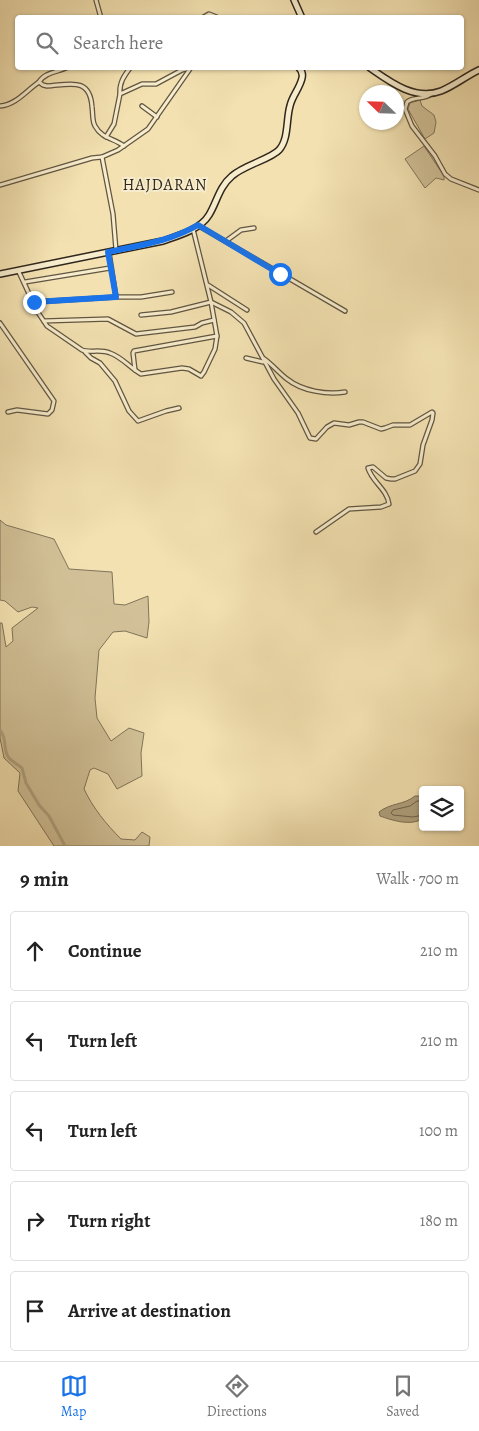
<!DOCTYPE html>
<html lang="en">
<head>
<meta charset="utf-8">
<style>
	:root { --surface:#fff; --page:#f6f6f6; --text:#222; --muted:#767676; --line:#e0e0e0; --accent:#1a73e8 }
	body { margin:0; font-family:Alegreya,serif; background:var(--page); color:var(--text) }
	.controls { position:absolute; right:15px; bottom:15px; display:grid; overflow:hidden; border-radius:5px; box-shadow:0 1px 4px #0004 }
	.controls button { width:45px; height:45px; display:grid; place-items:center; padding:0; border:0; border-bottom:1px solid var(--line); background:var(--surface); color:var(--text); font:25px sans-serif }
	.compass { position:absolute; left:359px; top:85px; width:45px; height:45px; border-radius:50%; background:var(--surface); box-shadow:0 1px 4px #0004; rotate:293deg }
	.stop { position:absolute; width:15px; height:15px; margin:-11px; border:4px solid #1a73e8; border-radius:50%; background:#fff }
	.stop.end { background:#1a73e8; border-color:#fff; box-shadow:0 1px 5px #0008 }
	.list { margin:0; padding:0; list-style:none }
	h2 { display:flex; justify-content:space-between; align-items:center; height:65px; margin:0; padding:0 20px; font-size:21px }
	h2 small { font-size:16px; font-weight:400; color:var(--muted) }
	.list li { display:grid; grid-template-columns:32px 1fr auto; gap:15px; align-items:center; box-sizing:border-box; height:80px; margin:0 10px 10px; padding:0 10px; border:1px solid var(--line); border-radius:5px }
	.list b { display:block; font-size:19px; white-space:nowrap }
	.list em { font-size:16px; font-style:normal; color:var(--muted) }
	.icon { flex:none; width:28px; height:28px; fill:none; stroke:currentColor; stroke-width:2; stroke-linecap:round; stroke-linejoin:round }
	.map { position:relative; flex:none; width:479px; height:846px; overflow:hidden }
	.search { position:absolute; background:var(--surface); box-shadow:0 1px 4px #0004; left:15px; right:15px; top:15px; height:55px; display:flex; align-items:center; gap:12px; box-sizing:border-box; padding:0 18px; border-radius:5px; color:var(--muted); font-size:19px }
	.sheet { height:515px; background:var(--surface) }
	nav { display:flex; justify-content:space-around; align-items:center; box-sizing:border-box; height:70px; border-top:1px solid var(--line); background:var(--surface); font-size:14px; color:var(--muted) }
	nav a { display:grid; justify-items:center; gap:2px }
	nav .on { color:var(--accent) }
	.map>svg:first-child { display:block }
	.green { fill:#d2c198; stroke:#80745a }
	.water { fill:#b0a27f; stroke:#7c7158 }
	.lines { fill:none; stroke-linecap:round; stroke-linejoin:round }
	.shore { stroke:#70644e; stroke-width:1 }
	.canal { stroke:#b0a27f; stroke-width:3 }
	.street-casing { stroke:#605642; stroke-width:5.5 }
	.secondary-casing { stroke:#2f271d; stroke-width:8 }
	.street { stroke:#f7eccc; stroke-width:3 }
	.secondary { stroke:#f7eccc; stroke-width:5 }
	.route { stroke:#1a73e8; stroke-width:6 }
	.labels { text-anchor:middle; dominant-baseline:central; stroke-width:4; stroke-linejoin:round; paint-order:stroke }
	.quarter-label { font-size:16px; letter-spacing:1px; fill:#2f271d; stroke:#f7eccc }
</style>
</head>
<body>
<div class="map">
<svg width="479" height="846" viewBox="0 0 479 846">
	<rect width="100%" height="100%" fill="#f3e1b1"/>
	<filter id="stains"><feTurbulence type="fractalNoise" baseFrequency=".004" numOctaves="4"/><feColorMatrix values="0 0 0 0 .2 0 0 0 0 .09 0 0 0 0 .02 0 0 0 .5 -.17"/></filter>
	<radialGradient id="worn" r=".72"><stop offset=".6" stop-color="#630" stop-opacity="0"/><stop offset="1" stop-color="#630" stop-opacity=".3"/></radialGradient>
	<g class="green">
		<path d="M 420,100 L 422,106 L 434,115 L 436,122 L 434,133 L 425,139 L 408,109 L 410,103 Z"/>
		<path d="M 424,146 L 444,176 L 444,180 L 436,178 L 425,188 L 405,159 Z"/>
		<path d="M 0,520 L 6,525 L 54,539 L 69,569 L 112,572 L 114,604 L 125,605 L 148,596 L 149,622 L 147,638 L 125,631 L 113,632 L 99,650 L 95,698 L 97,718 L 111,741 L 129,728 L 144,733 L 141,753 L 142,776 L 117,789 L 108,774 L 94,768 L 90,770 L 84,789 C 93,808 106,824 121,839 L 135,840 L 142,832 L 150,837 L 149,846 L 54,846 L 18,791 L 20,773 L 4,758 L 0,738 L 0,623 L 2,623 L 6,647 L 13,641 L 12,628 L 38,608 L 32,607 L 18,612 L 5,601 L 0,600 Z"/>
	</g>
	<path class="water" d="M 415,796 L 423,796 L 423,818 C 412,827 391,820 380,816 L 379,812 C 390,803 404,805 415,796 Z"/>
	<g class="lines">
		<path class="shore" d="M 423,801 L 417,801 L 410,806 L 393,810 L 391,813 L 393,815 L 413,817 L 423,815"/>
		<path class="canal" d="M 0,730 C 8,740 2,749 9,758 C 12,762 18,764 22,768 L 26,783 L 39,805 L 49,816 L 65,846"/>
		<g class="street-casing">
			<g id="street">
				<path d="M 96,0 L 101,18"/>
				<path d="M 202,18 L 209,14 L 219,18"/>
				<path d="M 66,68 C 57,72 44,73 39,82 L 43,85 L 47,86 C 68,85 90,76 92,107 C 93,113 92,121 95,126 C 102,139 114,138 124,146"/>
				<path d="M 120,94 C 119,83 124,76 130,68"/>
				<path d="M 431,94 C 425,100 414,96 407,102 L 405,109 L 412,126 L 435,156 L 445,174 L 451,179 L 479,190"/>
				<path d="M 0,106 C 16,105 27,90 39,82"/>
				<path d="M 142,106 L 157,117"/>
				<path d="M 106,137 L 114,124 L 120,94 L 142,84 L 156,84 L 182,70 L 190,68"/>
				<path d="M 102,157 L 113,214 L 116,250"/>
				<path d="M 0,185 L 92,158 L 102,157 L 118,150 L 148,129 L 190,69"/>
				<path d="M 199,226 L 345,311"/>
				<path d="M 226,241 L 241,230 L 254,228"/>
				<path d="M 18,270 L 37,311 L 47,326 L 82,350 C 89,353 101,349 110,353 C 122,357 130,368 141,374 L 182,368 L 189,369 L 201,376 L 204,372 L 215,349 L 217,336 L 211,302 L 193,229"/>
				<path d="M 25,282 L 110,268"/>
				<path d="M 208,285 L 247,310"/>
				<path d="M 116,297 L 141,297 L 172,292"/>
				<path d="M 34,302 L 116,297 L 109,252"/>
				<path d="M 141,315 L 171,312 L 211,302 L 231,312 L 244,323 L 274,379 L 298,413 L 310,438 L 316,439 L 327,427 L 334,423 L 349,425 L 359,422 L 363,422 L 381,429 L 385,428 L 393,425 L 410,425 L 432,412 L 433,413 L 432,420 L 423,445 L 420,464 L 415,471 L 395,479 L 391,479 L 386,478 L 373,467 L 368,468 C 372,482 387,489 389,504 L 381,507 L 349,509 L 316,532"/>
				<path d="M 44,321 L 108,319 L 136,334 L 195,327 L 202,323 L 214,320"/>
				<path d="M 0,323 L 54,401 L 52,410 L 48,414 L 17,410 L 8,412"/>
				<path d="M 85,352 L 91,358 L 100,363 L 115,381 L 129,411 L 138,421 L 166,411 L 179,408"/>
				<path d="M 246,358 L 263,362"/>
				<path d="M 263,358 C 272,364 279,373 287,379 C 302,391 327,395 345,392"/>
				<path d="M 135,370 L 133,353 L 134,351 L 217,336"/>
			</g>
		</g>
		<g class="secondary-casing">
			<g id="secondary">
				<path d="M 294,0 L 302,18"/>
				<path d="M 370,68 C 390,82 415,101 441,91 C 454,86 466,76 479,70"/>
				<path d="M 0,274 L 163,241 C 177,236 200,230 209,215 C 217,202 219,187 232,176 C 244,165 271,159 279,150 C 289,139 286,119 290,106 C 292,96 300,88 302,78 C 303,74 302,71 299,68"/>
			</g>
		</g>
		<use href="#street" class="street"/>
		<use href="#secondary" class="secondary"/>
	</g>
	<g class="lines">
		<path class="route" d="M 34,302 L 116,297 L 108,252 C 141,245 168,242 198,225 L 280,274"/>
	</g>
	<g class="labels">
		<g class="quarter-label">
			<text x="165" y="185">HAJDARAN</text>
		</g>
	</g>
	<rect width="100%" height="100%" filter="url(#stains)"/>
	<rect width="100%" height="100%" fill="url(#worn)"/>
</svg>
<div class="controls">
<button><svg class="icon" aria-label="layers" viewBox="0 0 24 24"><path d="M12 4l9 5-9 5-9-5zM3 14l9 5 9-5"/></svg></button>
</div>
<svg class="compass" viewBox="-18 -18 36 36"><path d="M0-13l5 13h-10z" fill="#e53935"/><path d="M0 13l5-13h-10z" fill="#767676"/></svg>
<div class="stop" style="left:280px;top:274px"></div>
<div class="stop end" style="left:34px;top:302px"></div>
<div class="search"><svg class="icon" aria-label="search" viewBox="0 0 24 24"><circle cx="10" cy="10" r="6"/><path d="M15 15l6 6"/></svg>Search here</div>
</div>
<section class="sheet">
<h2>9 min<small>Walk · 700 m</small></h2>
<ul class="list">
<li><svg class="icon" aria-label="ahead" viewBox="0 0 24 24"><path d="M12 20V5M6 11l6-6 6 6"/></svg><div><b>Continue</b></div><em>210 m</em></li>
<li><svg class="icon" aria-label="left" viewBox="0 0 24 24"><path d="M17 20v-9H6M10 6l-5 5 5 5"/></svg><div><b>Turn left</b></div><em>210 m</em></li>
<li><svg class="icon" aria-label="left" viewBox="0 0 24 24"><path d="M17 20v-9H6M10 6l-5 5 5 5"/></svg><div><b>Turn left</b></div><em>100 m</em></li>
<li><svg class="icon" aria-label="right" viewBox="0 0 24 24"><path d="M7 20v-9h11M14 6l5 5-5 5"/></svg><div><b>Turn right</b></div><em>180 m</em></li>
<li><svg class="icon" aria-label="arrive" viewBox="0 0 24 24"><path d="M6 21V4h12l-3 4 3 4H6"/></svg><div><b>Arrive at destination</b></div></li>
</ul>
</section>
<nav>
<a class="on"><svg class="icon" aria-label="map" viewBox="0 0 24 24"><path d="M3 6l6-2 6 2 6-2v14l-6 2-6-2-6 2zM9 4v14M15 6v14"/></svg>Map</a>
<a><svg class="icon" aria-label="directions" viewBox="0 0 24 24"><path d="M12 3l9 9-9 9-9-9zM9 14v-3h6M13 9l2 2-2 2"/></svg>Directions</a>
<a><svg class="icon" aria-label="saved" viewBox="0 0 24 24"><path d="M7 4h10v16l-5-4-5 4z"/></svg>Saved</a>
</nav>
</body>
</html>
